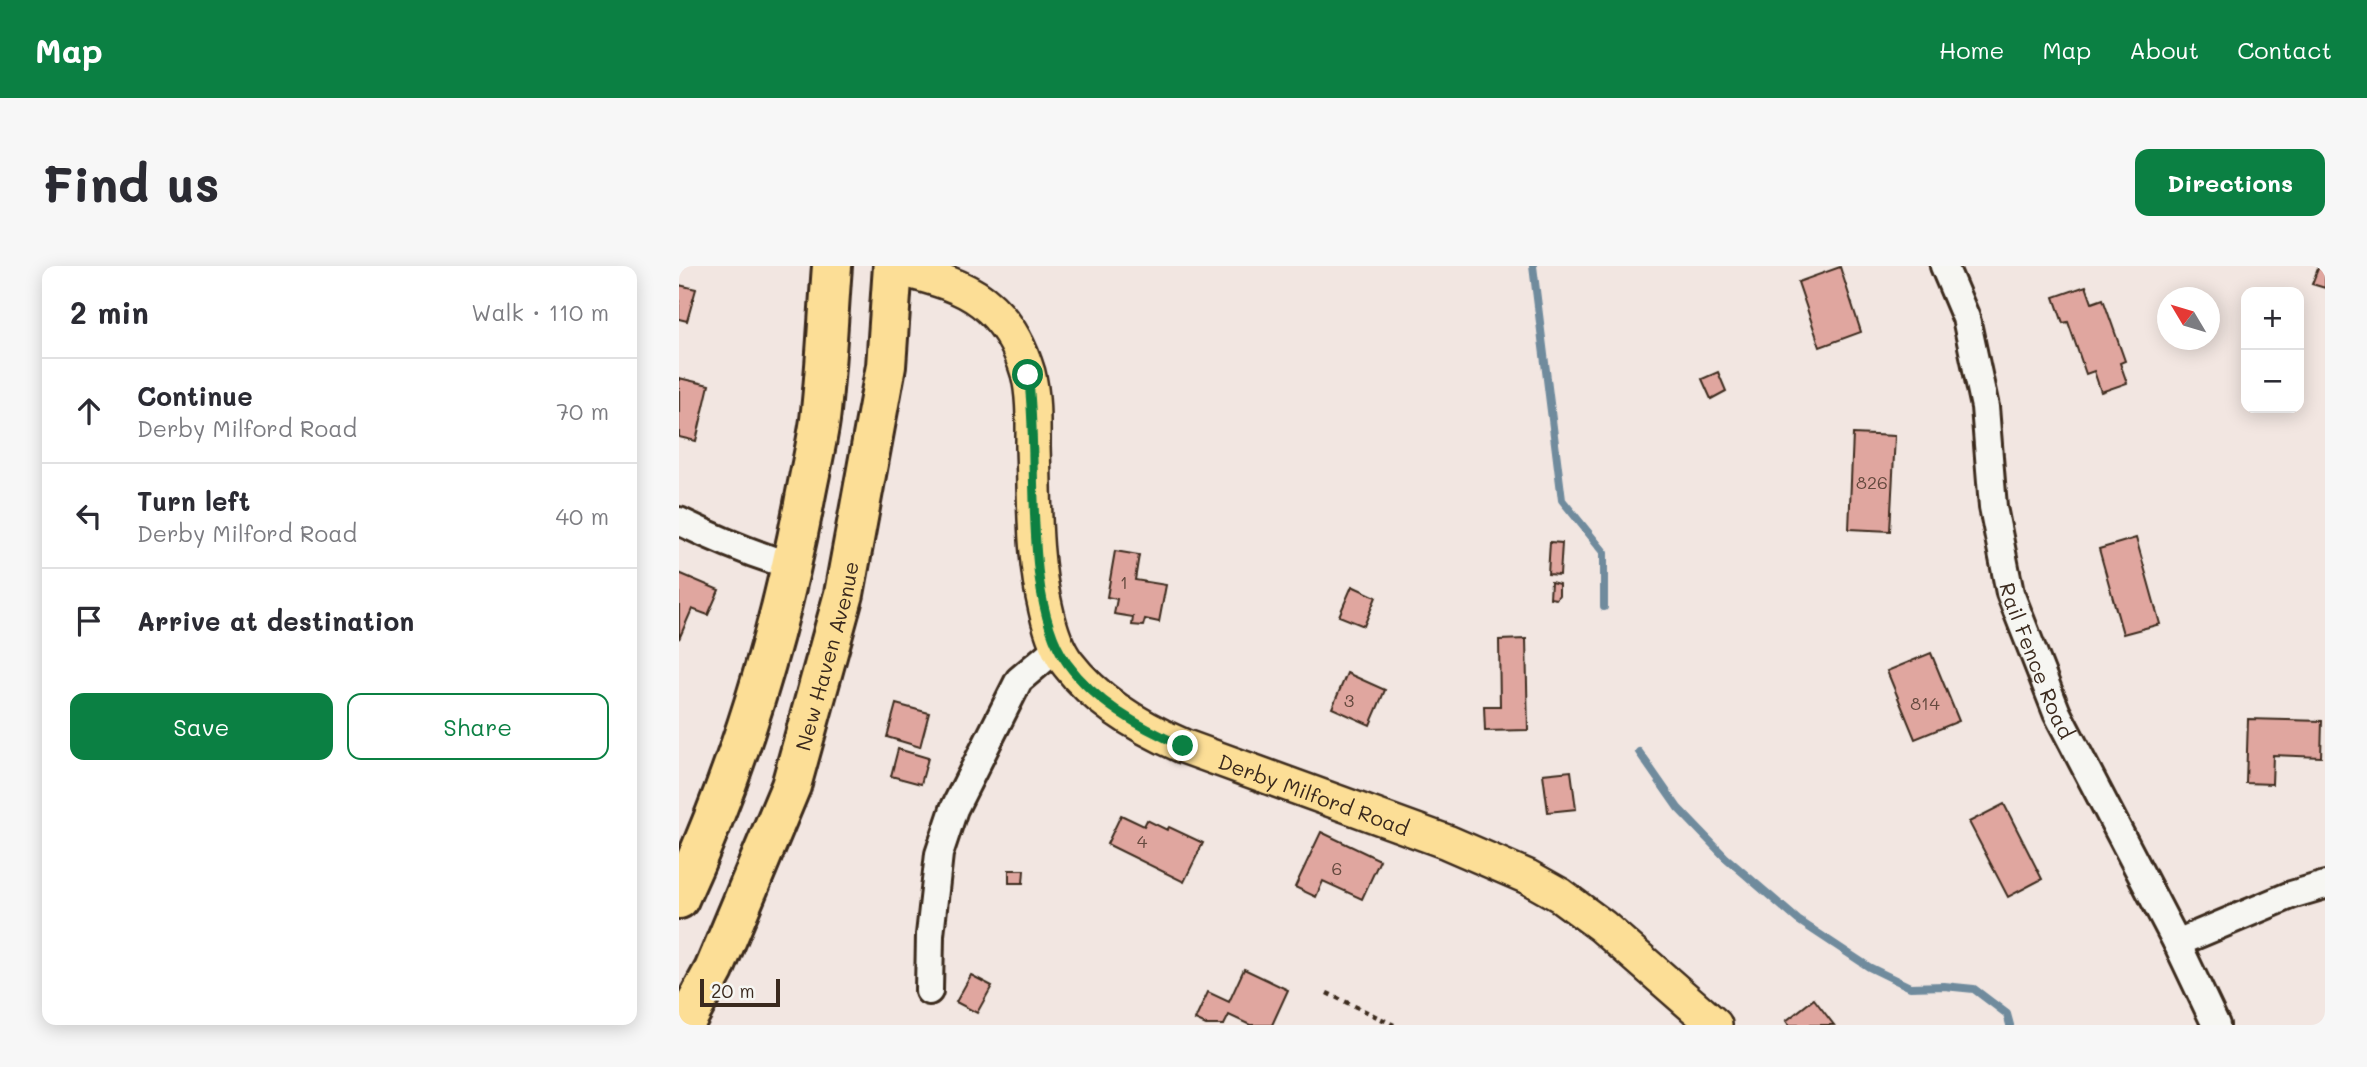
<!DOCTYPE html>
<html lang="en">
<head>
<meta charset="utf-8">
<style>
	:root { --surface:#fff; --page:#f7f7f7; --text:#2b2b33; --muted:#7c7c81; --line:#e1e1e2; --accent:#0b8043 }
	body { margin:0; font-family:Mali,sans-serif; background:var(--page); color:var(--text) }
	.controls { position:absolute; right:21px; top:21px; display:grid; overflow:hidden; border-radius:14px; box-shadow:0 4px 18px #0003 }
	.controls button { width:63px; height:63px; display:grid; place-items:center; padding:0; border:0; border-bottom:2px solid var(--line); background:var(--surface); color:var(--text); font:35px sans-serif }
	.compass { position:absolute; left:1478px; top:21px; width:63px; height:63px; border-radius:50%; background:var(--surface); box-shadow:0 4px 18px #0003; rotate:308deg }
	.scale { position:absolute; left:21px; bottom:18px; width:80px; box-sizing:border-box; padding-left:7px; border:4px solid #3b2a1e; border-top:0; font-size:19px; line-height:24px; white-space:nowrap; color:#3b2a1e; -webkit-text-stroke:5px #f6f6f2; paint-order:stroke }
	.stop { position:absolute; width:21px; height:21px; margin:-16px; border:5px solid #0b8043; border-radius:50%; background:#fff }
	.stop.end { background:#0b8043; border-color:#fff; box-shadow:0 2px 7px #0008 }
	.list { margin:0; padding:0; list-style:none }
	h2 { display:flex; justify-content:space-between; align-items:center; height:91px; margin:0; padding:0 28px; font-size:30px }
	h2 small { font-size:23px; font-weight:400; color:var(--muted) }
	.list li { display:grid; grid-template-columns:46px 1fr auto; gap:21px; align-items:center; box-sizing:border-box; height:105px; padding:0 28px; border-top:2px solid var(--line) }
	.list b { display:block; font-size:26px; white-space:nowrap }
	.list p { margin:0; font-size:23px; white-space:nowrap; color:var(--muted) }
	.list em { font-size:23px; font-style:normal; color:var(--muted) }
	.actions { display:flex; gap:14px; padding:21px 28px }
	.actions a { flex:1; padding:16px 0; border:2px solid var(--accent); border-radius:14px; text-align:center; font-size:24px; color:var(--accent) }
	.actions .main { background:var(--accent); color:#fff }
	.icon { flex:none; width:38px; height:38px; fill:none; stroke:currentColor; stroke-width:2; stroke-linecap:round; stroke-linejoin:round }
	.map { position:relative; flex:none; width:1646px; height:759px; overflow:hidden; border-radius:14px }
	header { display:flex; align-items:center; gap:42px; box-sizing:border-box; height:98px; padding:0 35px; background:var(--accent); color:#fff }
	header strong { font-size:33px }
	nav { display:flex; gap:38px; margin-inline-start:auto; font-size:24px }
	.intro { display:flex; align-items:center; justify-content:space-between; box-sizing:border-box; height:168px; padding:0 42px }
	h1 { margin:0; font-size:49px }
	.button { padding:18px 32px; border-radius:14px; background:var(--accent); color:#fff; font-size:24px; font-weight:700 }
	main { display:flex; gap:42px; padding:0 42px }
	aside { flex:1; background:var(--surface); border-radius:14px; box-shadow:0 4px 18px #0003 }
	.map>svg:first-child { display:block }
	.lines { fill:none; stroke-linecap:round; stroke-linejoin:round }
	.stream { stroke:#6f8b9d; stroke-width:8 }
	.building { fill:#e0a69f; stroke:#3b2a1e; stroke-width:2 }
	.minor-casing { stroke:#3b2a1e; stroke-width:32 }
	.major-casing { stroke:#3b2a1e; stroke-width:38 }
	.highway-casing { stroke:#3b2a1e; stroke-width:44 }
	.path { stroke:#3b2a1e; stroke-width:4.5; stroke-dasharray:5 5; stroke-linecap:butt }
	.minor { stroke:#f6f6f2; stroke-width:26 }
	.major { stroke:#fcde96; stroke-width:33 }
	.highway { stroke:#fcde96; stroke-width:38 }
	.route { stroke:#0b8043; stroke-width:9 }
	.labels { text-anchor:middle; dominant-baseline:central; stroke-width:5; stroke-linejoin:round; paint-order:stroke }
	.number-label { font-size:18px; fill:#64493e }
	.street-label { font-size:21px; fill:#3b2a1e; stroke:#f6f6f2 }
</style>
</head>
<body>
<header>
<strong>Map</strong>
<nav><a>Home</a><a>Map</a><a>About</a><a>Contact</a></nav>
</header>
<div class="intro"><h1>Find us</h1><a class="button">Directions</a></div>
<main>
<aside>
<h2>2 min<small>Walk · 110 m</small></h2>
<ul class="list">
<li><svg class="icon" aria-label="ahead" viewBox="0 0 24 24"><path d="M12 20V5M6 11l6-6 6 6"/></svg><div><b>Continue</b><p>Derby Milford Road</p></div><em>70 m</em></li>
<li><svg class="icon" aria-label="left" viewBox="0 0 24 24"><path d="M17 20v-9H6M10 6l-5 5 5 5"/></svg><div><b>Turn left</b><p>Derby Milford Road</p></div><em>40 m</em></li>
<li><svg class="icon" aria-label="arrive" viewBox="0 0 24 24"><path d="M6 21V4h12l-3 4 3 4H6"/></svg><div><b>Arrive at destination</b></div></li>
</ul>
<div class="actions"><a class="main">Save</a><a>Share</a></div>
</aside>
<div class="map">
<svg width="1646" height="759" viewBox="0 0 1646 759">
	<rect width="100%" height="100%" fill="#f2e6e1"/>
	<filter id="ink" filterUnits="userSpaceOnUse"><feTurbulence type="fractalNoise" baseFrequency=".0143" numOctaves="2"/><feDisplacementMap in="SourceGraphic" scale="14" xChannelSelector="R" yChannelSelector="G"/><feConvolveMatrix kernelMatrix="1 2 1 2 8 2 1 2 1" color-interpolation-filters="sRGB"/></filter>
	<g filter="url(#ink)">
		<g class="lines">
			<g class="stream">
				<path d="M 854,0 L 883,234 L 925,286 L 925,341"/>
				<path d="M 960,486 L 999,542 L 1046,591 L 1119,654 L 1190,701 L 1231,721 L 1265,720 L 1295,723 L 1328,748 L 1331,759"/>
			</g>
		</g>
		<g class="building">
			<path d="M 1640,0 L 1646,2 L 1646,22 L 1633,18 Z"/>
			<path d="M 1161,1 L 1182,66 L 1141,81 L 1119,16 Z"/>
			<path d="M 0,19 L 17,23 L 8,55 L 0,53 Z"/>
			<path d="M 1407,20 L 1413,37 L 1424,33 L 1446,95 L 1441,97 L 1448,117 L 1422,126 L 1415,105 L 1407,108 L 1389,56 L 1384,57 L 1375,31 Z"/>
			<path d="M 1039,106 L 1047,125 L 1032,133 L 1023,113 Z"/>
			<path d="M 0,112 L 30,119 L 17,175 L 0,171 Z"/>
			<path d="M 1174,168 L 1216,170 L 1211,265 L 1170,263 Z"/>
			<path d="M 1457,272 L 1481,358 L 1444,368 L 1420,283 Z"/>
			<path d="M 871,276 L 883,277 L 881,309 L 869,308 Z"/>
			<path d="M 436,285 L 460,289 L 456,314 L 487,319 L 480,356 L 466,353 L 464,360 L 453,359 L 454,351 L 435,348 L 438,333 L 428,331 Z"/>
			<path d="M 0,307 L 40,324 L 29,349 L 13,343 L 0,373 Z"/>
			<path d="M 872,316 L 880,318 L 880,329 L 877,333 L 871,332 Z"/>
			<path d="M 673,320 L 697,331 L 685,360 L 660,350 Z"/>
			<path d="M 847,373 L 849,464 L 806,465 L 805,440 L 821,440 L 820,374 Z"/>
			<path d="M 1252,387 L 1280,455 L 1236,473 L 1208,405 Z"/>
			<path d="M 668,407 L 706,424 L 691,459 L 653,442 Z"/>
			<path d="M 217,438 L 250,447 L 241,481 L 208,471 Z"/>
			<path d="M 1569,453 L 1643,455 L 1642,491 L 1594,489 L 1593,518 L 1567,517 Z"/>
			<path d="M 219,483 L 249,492 L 242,518 L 212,510 Z"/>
			<path d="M 892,505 L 897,543 L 869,546 L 864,508 Z"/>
			<path d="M 1325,538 L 1363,613 L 1329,631 L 1290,556 Z"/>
			<path d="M 442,549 L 465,560 L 468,554 L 488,564 L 490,561 L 524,577 L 505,616 L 428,578 Z"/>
			<path d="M 642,566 L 701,594 L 683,633 L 644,615 L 637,631 L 616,621 Z"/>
			<path d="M 330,604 L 345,604 L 344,617 L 330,617 Z"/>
			<path d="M 565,703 L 609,724 L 593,759 L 571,759 L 550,749 L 545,759 L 527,759 L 516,754 L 529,726 L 550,736 Z"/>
			<path d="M 292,709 L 313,720 L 298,747 L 277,736 Z"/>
			<path d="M 1135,733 L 1155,759 L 1110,759 L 1107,755 Z"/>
		</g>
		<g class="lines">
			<g class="minor-casing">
				<g id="minor">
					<path id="s1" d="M 1265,0 L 1287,52 L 1306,141 L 1314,241 L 1331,327 L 1378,447 L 1498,677 L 1537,759"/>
					<path d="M 0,255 C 37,273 73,288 113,300"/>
					<path d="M 1498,677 L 1612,629 L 1646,619"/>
					<path d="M 250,725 L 251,669 L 260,588 L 275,543 L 340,414 L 379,381"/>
				</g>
			</g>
			<g class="major-casing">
				<g id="major">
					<path id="s2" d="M 211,0 C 242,9 279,16 304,36 C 327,54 341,80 349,107 C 355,130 354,157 354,181 C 356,235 354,291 367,344 C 371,362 377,383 389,398 C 418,436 460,461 504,480 L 768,576 L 849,611 L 881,629 L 923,660 L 1036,759"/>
				</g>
			</g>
			<g class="highway-casing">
				<g id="highway">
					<path d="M 0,633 C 58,507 99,373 125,238 C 130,210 137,182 141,154 C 147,103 149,51 153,0"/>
					<path id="s3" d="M 5,759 L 35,704 L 112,520 L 165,328 L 207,100 L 214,0"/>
				</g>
			</g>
			<path class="path" d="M 648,727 L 715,759"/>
			<use href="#minor" class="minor"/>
			<use href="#major" class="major"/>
			<use href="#highway" class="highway"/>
		</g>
	</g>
	<g class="lines" filter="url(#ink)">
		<path class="route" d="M 349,109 C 361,187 342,334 388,397 C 416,436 460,461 504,480"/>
	</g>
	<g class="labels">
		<g class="number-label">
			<text x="1193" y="216">826</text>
			<text x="445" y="316">1</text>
			<text x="670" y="434">3</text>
			<text x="1246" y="437">814</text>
			<text x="463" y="575">4</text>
			<text x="658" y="602">6</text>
		</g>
		<g class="street-label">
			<text stroke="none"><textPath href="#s3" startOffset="397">New Haven Avenue</textPath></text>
			<text stroke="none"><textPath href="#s1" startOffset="408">Rail Fence Road</textPath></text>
			<text stroke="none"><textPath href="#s2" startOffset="765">Derby Milford Road</textPath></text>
		</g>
	</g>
</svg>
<div class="controls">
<button>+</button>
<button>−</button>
</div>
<svg class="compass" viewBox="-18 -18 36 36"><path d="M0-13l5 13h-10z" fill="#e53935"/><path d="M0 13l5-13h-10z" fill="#7c7c81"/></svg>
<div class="scale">20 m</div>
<div class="stop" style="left:349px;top:109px"></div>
<div class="stop end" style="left:504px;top:480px"></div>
</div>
</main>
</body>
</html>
